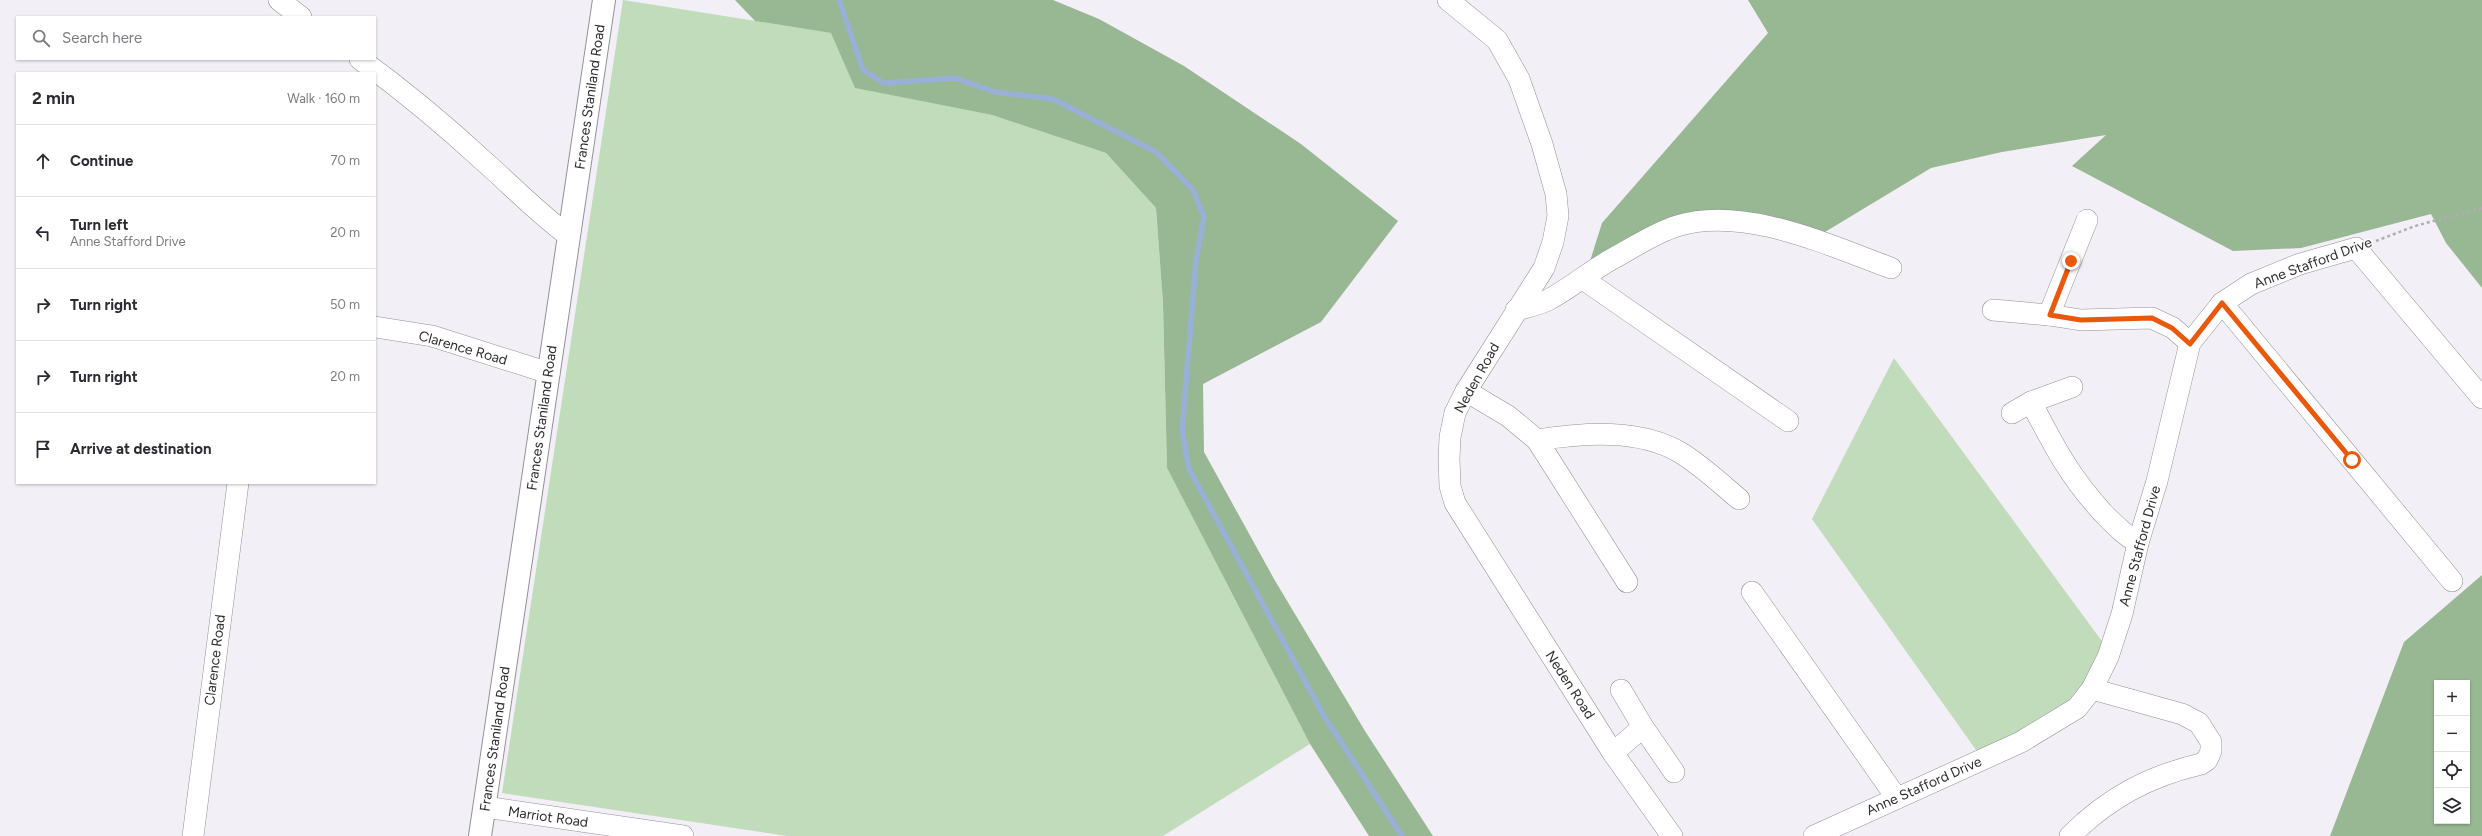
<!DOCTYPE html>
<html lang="en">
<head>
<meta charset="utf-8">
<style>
	:root { --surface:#fff; --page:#f2f2f3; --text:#2b2b33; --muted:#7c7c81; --line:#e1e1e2 }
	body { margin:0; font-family:Figtree,sans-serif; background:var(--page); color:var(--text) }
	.controls { position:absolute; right:12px; bottom:12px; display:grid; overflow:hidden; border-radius:0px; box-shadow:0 1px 3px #0004 }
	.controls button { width:36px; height:36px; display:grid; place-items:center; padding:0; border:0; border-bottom:1px solid var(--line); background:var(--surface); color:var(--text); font:20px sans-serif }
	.stop { position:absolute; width:12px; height:12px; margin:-9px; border:3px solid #ea580c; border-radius:50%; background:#fff }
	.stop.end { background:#ea580c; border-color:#fff; box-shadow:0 1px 4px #0008 }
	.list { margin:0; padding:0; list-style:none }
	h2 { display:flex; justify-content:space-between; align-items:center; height:52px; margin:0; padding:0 16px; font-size:17px }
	h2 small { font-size:13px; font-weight:400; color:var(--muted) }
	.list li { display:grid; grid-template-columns:26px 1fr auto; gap:12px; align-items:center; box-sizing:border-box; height:72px; padding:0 16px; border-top:1px solid var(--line) }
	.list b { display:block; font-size:15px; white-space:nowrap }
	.list p { margin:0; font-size:13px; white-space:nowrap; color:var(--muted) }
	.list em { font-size:13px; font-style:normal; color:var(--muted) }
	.icon { flex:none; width:22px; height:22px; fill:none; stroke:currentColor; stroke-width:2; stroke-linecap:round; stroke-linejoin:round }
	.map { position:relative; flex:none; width:2482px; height:836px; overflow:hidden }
	.search { position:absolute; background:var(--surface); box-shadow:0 1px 3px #0004; left:16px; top:16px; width:360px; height:44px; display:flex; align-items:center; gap:10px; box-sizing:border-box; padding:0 14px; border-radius:0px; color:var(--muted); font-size:15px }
	.panel { position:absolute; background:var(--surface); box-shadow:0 1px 3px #0004; left:16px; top:72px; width:360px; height:412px; border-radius:0px }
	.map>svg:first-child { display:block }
	.green { fill:#c0dcbb }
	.forest { fill:#98b793; fill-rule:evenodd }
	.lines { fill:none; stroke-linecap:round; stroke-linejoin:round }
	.stream { stroke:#99b1d6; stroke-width:5.5 }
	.street-casing { stroke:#939097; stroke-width:22 }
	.secondary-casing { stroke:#939097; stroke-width:24 }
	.path { stroke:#b0adb4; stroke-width:2.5; stroke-dasharray:3 3; stroke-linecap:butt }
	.street { stroke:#fff; stroke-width:21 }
	.secondary { stroke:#fff; stroke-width:22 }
	.route { stroke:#ea580c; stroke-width:5 }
	.labels { text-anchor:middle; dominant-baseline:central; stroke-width:3; stroke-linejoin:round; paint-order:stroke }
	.street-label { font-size:14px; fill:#2e2d30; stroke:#fefefe }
</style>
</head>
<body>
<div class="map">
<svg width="2482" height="836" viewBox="0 0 2482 836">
	<rect width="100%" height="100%" fill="#f3eff7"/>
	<g class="green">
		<path d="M 623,0 L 832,33 L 856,88 L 992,115 L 1106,153 L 1156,208 L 1163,303 L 1167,468 L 1310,744 L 1163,836 L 787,836 L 502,793 Z"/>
		<path d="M 1894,358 L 2104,644 L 2087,683 L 2068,704 L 1981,757 L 1812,519 Z"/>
	</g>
	<g class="forest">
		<path d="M 735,0 L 1053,0 L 1099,19 L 1184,66 L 1301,144 L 1398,221 L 1321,322 L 1203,384 L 1204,452 L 1274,579 L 1365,731 L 1433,836 L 1369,836 L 1310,744 L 1167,468 L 1163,303 L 1156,208 L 1106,153 L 992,115 L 855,88 L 831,33 L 755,21 Z"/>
		<path d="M 1748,0 L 2482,0 L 2482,288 L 2446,243 L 2431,214 L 2301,248 L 2233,251 L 2072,166 L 2106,135 L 2002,152 L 1931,168 L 1820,235 L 1692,229 L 1585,277 L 1602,223 L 1768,33 Z"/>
		<path d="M 2482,575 L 2482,836 L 2330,836 L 2404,642 ZM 2437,683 L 2467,683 L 2467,821 L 2437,821 Z"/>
	</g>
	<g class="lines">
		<path class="stream" d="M 839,0 L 863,70 L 884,83 L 955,78 L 995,92 L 1053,99 L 1156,152 L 1193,190 L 1204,217 L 1196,260 L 1182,431 L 1189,469 L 1324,716 L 1402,836"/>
		<g class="street-casing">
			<g id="street">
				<path d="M 279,0 L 301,17"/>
				<path d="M 1448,0 L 1497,40 L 1519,79 L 1542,144 L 1556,194 L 1558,216 L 1553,242 L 1544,268 L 1466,391 L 1455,413 L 1450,437 L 1449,459 L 1450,486 L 1455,503 L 1613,753 L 1672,836"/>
				<path d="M 360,59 C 404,91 447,127 487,164 C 514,188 539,214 569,236"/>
				<path d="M 1583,279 L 1788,421"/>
				<path d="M 2222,303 L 2452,581"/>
				<path d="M 1516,310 C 1527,307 1538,305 1548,300 C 1571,288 1590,271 1612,259 C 1633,248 1654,233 1677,226 C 1743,205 1828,245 1891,268"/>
				<path d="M 1993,310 L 2049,315 L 2081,320 L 2152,318 L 2173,328 L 2190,343"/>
				<path d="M 2049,315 L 2087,220"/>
				<path d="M 375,327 L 432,336 L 549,373"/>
				<path d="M 1466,391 L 1508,416 L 1537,440 L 1627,582"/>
				<path d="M 2031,402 C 2054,446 2069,476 2103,513 C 2115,525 2124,535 2138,543"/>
				<path d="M 2012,413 L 2031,402 L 2072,387"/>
				<path d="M 1537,440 C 1583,433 1640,428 1681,453 C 1702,466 1720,483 1739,499"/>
				<path d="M 1752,592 L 1896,797"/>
				<path d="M 1621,690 L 1643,727 L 1674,772"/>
				<path d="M 1613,753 L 1643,727"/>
				<path d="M 485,807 L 683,836"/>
				<path d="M 193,836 L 238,483"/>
				<path d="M 1814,836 L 2021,742 L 2077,708 L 2092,689 L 2108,657 L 2122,614 L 2138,543 L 2157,481 L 2190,343 L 2222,303 L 2251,284 L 2300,264 L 2356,248 L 2482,398"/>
				<path d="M 2070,836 C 2108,798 2149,776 2201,764 L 2207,760 L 2211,751 L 2211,742 L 2199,723 L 2182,714 L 2092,689"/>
			</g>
		</g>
		<g class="secondary-casing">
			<path id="secondary" d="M 480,836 L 604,0"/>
		</g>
		<path class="path" d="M 2376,241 L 2415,226 L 2482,208"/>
		<use href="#street" class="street"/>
		<use href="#secondary" class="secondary"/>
	</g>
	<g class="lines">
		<path class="route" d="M 2071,261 L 2050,315 L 2081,320 L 2152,318 L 2172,328 L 2190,344 L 2222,303 L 2352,460"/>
	</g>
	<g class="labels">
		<g class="street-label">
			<text transform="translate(590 97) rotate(-82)">Frances Staniland Road</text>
			<text transform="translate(2313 263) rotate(-20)">Anne Stafford Drive</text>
			<text transform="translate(463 348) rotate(16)">Clarence Road</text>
			<text transform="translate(1477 378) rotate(-61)">Neden Road</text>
			<text transform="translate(542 418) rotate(-82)">Frances Staniland Road</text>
			<text transform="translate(2140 546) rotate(-75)">Anne Stafford Drive</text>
			<text transform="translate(215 660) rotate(-83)">Clarence Road</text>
			<text transform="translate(1570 685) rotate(57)">Neden Road</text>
			<text transform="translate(495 739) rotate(-82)">Frances Staniland Road</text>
			<text transform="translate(1924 786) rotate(-24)">Anne Stafford Drive</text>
			<text transform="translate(548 817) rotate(8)">Marriot Road</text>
		</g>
	</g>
</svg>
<div class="controls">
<button>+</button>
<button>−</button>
<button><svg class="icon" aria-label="locate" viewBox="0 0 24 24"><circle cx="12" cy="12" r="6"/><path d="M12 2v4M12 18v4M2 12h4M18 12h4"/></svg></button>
<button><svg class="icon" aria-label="layers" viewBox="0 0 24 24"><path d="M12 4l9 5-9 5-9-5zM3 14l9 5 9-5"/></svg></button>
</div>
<div class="stop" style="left:2352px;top:460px"></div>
<div class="stop end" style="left:2071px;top:261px"></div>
<div class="search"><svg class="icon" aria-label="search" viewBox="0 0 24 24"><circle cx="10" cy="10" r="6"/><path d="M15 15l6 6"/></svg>Search here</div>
<section class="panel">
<h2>2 min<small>Walk · 160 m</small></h2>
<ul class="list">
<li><svg class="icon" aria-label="ahead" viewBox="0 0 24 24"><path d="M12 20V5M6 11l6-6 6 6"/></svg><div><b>Continue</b></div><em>70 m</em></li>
<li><svg class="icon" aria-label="left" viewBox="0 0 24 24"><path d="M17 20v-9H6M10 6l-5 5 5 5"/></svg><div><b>Turn left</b><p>Anne Stafford Drive</p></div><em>20 m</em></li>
<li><svg class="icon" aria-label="right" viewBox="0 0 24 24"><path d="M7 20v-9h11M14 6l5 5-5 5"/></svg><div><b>Turn right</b></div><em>50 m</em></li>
<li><svg class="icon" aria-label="right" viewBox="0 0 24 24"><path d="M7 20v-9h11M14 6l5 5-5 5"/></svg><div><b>Turn right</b></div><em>20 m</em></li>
<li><svg class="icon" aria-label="arrive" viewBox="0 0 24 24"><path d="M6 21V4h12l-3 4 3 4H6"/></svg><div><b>Arrive at destination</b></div></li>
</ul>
</section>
</div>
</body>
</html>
